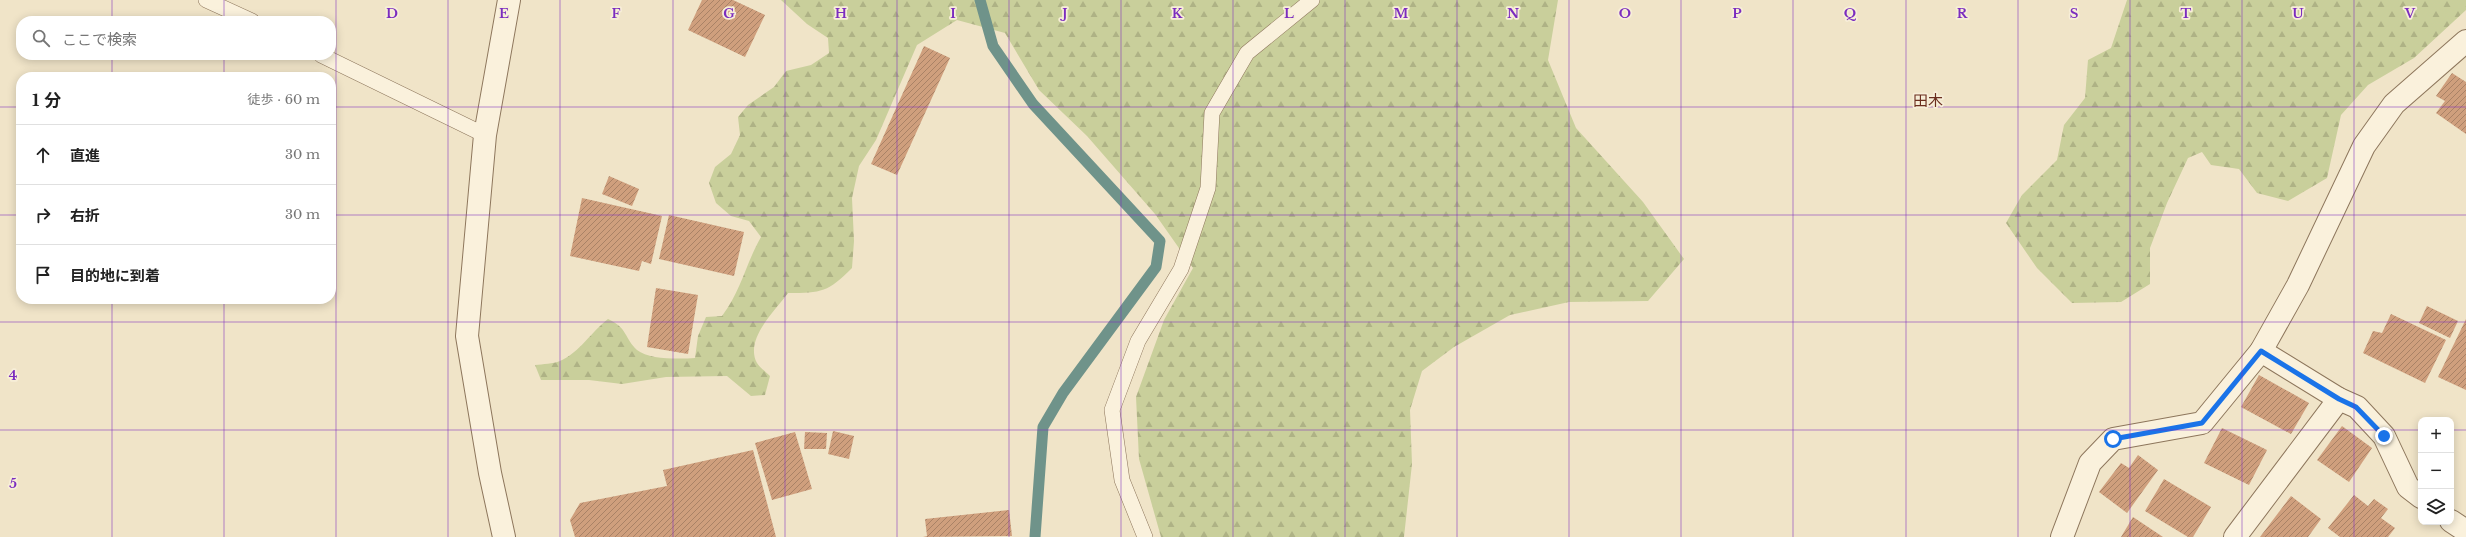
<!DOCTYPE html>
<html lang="ja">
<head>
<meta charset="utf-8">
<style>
	:root { --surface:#fff; --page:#f2f2f2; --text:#222; --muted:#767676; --line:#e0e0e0 }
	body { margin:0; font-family:"Libre Baskerville","Noto Sans JP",serif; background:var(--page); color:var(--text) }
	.controls { position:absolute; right:12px; bottom:12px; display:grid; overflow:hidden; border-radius:8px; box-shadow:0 2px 10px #0003 }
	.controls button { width:36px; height:36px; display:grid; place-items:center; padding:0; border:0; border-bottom:1px solid var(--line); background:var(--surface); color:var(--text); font:20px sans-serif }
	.stop { position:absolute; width:12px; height:12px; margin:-9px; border:3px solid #1a73e8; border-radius:50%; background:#fff }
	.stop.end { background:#1a73e8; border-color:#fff; box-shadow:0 1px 4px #0008 }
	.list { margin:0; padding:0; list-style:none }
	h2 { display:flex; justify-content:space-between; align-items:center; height:52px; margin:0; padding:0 16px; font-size:17px }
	h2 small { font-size:13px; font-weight:400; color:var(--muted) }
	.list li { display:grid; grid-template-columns:26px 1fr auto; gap:12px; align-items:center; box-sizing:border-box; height:60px; padding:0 16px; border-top:1px solid var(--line) }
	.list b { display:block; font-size:15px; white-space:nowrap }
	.list em { font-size:13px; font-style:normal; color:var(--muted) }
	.icon { flex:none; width:22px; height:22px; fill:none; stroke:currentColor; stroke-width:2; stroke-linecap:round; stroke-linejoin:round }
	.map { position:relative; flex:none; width:2466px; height:537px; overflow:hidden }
	.search { position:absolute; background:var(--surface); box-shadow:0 2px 10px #0003; left:16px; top:16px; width:320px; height:44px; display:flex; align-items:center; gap:10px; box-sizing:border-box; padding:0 14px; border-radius:16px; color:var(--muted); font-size:15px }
	.panel { position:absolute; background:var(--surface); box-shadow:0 2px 10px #0003; left:16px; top:72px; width:320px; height:232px; border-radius:16px }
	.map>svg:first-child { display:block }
	.forest { fill:url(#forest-firs) }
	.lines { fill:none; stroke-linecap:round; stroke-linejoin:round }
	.stream { stroke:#6f938a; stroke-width:11 }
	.building { fill:url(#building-hatch) }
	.service-casing { stroke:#8d765c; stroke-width:16 }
	.minor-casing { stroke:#8d765c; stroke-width:24 }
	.tertiary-casing { stroke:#8d765c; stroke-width:24 }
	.service { stroke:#faf1dc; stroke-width:15 }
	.minor { stroke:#faf1dc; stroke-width:22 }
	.tertiary { stroke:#faf1dc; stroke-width:22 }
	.route { stroke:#1a73e8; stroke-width:5 }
	.grid { fill:none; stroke:#7b2cbf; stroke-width:1; stroke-opacity:0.55 }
	.labels { text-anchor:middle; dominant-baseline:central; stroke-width:3.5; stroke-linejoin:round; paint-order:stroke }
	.quarter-label { font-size:15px; fill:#6b2e1e; stroke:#f7eed8 }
	.grid-label { font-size:13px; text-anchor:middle; font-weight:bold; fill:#7b2cbf; stroke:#f7eed8; stroke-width:3.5; stroke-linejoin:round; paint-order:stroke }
</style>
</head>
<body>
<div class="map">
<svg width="2466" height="537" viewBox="0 0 2466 537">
	<defs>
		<pattern id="forest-firs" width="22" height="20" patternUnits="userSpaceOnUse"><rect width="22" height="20" fill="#c9cf9b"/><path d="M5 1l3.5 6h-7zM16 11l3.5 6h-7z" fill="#aeb285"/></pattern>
		<pattern id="building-hatch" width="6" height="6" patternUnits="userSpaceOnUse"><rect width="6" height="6" fill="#cf9f7d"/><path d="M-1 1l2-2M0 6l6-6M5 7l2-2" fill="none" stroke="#a98266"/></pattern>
	</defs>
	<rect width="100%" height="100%" fill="#f0e4c8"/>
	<g class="forest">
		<path d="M 781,0 L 1558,0 L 1548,60 L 1576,128 L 1643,202 L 1684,259 L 1648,301 L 1569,302 L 1510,315 L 1454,347 L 1422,371 L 1410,410 L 1412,464 L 1404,537 L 1161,537 L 1139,459 L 1136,397 L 1164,320 L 1193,268 L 1155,214 L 1087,136 L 1039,90 L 1005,33 L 957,20 L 917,45 L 876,140 L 859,166 L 852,198 L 854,241 L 852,268 C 828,292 822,293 788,293 C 776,310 744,339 757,363 C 760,368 766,372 770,376 L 765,395 L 751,396 L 727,376 L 666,377 L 622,384 L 589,380 L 541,380 L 535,365 C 543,364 553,364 560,361 C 580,352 591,332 608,319 C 628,328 624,338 637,350 C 649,360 680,359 695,358 L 698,336 L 706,317 L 722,316 C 741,291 746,263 761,237 L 749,221 L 731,216 L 716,203 L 709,183 L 715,167 L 731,154 L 740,135 L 738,117 L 748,105 L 774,87 L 786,71 L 811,65 L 829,53 L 828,38 L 807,24 Z"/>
		<path d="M 2127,0 L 2466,0 L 2466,10 L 2414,58 L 2368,85 L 2341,115 L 2327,178 L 2288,201 L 2257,193 L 2239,169 L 2211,165 L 2202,152 L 2188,158 L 2167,203 L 2150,248 L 2150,284 L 2121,302 L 2072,303 L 2037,268 L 2006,223 L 2022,195 L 2057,160 L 2064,125 L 2085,98 L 2088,60 L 2111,48 Z"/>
	</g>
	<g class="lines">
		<path class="stream" d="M 980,0 L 993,46 L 1033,104 L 1160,241 L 1156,267 L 1063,393 L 1043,427 L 1035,537"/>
	</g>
	<g class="building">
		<path d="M 702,0 L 733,0 L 765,15 L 745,57 L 688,30 Z"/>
		<path d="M 924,46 L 950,58 L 897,175 L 871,164 Z"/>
		<path d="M 2452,73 L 2466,82 L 2466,134 L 2436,113 L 2445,101 L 2436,96 Z"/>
		<path d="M 609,176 L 639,189 L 632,206 L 602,194 Z"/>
		<path d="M 582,198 L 662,216 L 651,264 L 642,261 L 639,271 L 570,256 Z"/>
		<path d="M 669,215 L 744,232 L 734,276 L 659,259 Z"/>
		<path d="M 656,288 L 698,295 L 688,354 L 647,347 Z"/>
		<path d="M 2427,306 L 2458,321 L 2450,338 L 2419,323 Z"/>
		<path d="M 2391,314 L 2446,340 L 2425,383 L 2363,353 L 2373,331 L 2382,333 Z"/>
		<path d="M 2466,319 L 2466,390 L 2438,377 Z"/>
		<path d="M 2259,375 L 2309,403 L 2291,434 L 2241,407 Z"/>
		<path d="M 2342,426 L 2372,448 L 2349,482 L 2317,460 Z"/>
		<path d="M 2222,428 L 2267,450 L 2249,485 L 2204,463 Z"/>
		<path d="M 833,431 L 854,436 L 849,459 L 828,454 Z"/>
		<path d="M 795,432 L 812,489 L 772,500 L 755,443 Z"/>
		<path d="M 805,432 L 827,433 L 826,449 L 804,449 Z"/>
		<path d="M 753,450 L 776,537 L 575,537 L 570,520 L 580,503 L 667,486 L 663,470 Z"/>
		<path d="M 2138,455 L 2158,470 L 2127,513 L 2099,492 L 2121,463 L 2129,468 Z"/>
		<path d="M 2164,479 L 2211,507 L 2193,537 L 2188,537 L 2145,511 Z"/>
		<path d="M 2354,495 L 2368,506 L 2374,499 L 2388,509 L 2381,518 L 2395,528 L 2388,537 L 2340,537 L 2328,528 Z"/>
		<path d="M 2291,496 L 2321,519 L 2308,537 L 2260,537 Z"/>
		<path d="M 1009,510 L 1012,536 L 923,537 L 927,536 L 925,519 Z"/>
		<path d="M 2133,517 L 2163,537 L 2121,537 Z"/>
	</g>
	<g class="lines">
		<g class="service-casing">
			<g id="service">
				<path d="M 206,0 L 252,21"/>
				<path d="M 321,55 L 485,135"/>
				<path d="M 1145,537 L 1122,480 L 1112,410 L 1138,341 L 1181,269 L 1208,188 L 1212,113 L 1247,53 L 1312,0"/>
			</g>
		</g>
		<g class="minor-casing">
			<g id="minor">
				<path d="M 2261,351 L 2339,399 L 2357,407 L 2384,436 L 2408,487 L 2421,497"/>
				<path d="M 2451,521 L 2466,531"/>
				<path d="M 2062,537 L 2090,463 L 2113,439 L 2202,423 L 2261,351 L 2298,285 L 2364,146 L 2394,104 L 2466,41"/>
				<path d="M 2235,537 L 2339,399"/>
			</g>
		</g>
		<g class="tertiary-casing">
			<path id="tertiary" d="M 504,537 L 490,473 L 467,336 L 485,135 L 509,0"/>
		</g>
		<use href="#service" class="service"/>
		<use href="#minor" class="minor"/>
		<use href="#tertiary" class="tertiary"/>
	</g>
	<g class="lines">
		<path class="route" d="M 2113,439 L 2202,423 L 2261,351 L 2339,399 L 2356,407 L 2384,436"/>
	</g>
	<path class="grid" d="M 112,0 L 112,21M 224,0 L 224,21M 336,0 L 336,537M 448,0 L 448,537M 560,0 L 560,537M 673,0 L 673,537M 785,0 L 785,537M 897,0 L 897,537M 1009,0 L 1009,537M 1121,0 L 1121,537M 1233,0 L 1233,537M 1345,0 L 1345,537M 1457,0 L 1457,537M 1569,0 L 1569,537M 1681,0 L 1681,537M 1793,0 L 1793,537M 1906,0 L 1906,537M 2018,0 L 2018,537M 2130,0 L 2130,537M 2242,0 L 2242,537M 2354,0 L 2354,537M 112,55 L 112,77M 224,55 L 224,77M 0,107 L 21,107M 331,107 L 2466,107M 0,215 L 21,215M 331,215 L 2466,215M 112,299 L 112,537M 224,299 L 224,537M 0,322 L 2466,322M 0,430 L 2421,430M 2451,430 L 2466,430"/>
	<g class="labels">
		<g class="quarter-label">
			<text x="1928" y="100">田木</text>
		</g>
	</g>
	<g class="grid-label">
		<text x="392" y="18">D</text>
		<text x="504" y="18">E</text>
		<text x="616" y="18">F</text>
		<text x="729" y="18">G</text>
		<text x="841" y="18">H</text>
		<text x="953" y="18">I</text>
		<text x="1065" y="18">J</text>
		<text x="1177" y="18">K</text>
		<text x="1289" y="18">L</text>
		<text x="1401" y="18">M</text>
		<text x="1513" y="18">N</text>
		<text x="1625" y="18">O</text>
		<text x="1737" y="18">P</text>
		<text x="1850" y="18">Q</text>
		<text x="1962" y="18">R</text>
		<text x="2074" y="18">S</text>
		<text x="2186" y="18">T</text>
		<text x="2298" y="18">U</text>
		<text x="2410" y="18">V</text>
		<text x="13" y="380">4</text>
		<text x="13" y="488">5</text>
	</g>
</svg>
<div class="controls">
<button>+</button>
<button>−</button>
<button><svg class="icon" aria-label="layers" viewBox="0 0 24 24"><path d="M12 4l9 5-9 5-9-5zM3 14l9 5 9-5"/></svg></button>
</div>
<div class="stop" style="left:2113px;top:439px"></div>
<div class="stop end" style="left:2384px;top:436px"></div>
<div class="search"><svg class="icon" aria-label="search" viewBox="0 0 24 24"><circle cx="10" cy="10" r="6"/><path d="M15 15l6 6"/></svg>ここで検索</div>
<section class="panel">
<h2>1 分<small>徒歩 · 60 m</small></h2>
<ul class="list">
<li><svg class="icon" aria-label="ahead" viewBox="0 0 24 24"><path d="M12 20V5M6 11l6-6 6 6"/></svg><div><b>直進</b></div><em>30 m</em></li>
<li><svg class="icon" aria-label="right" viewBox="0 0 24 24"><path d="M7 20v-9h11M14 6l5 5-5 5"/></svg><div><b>右折</b></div><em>30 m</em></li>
<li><svg class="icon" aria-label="arrive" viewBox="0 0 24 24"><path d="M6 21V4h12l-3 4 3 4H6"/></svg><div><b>目的地に到着</b></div></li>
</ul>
</section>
</div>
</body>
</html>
